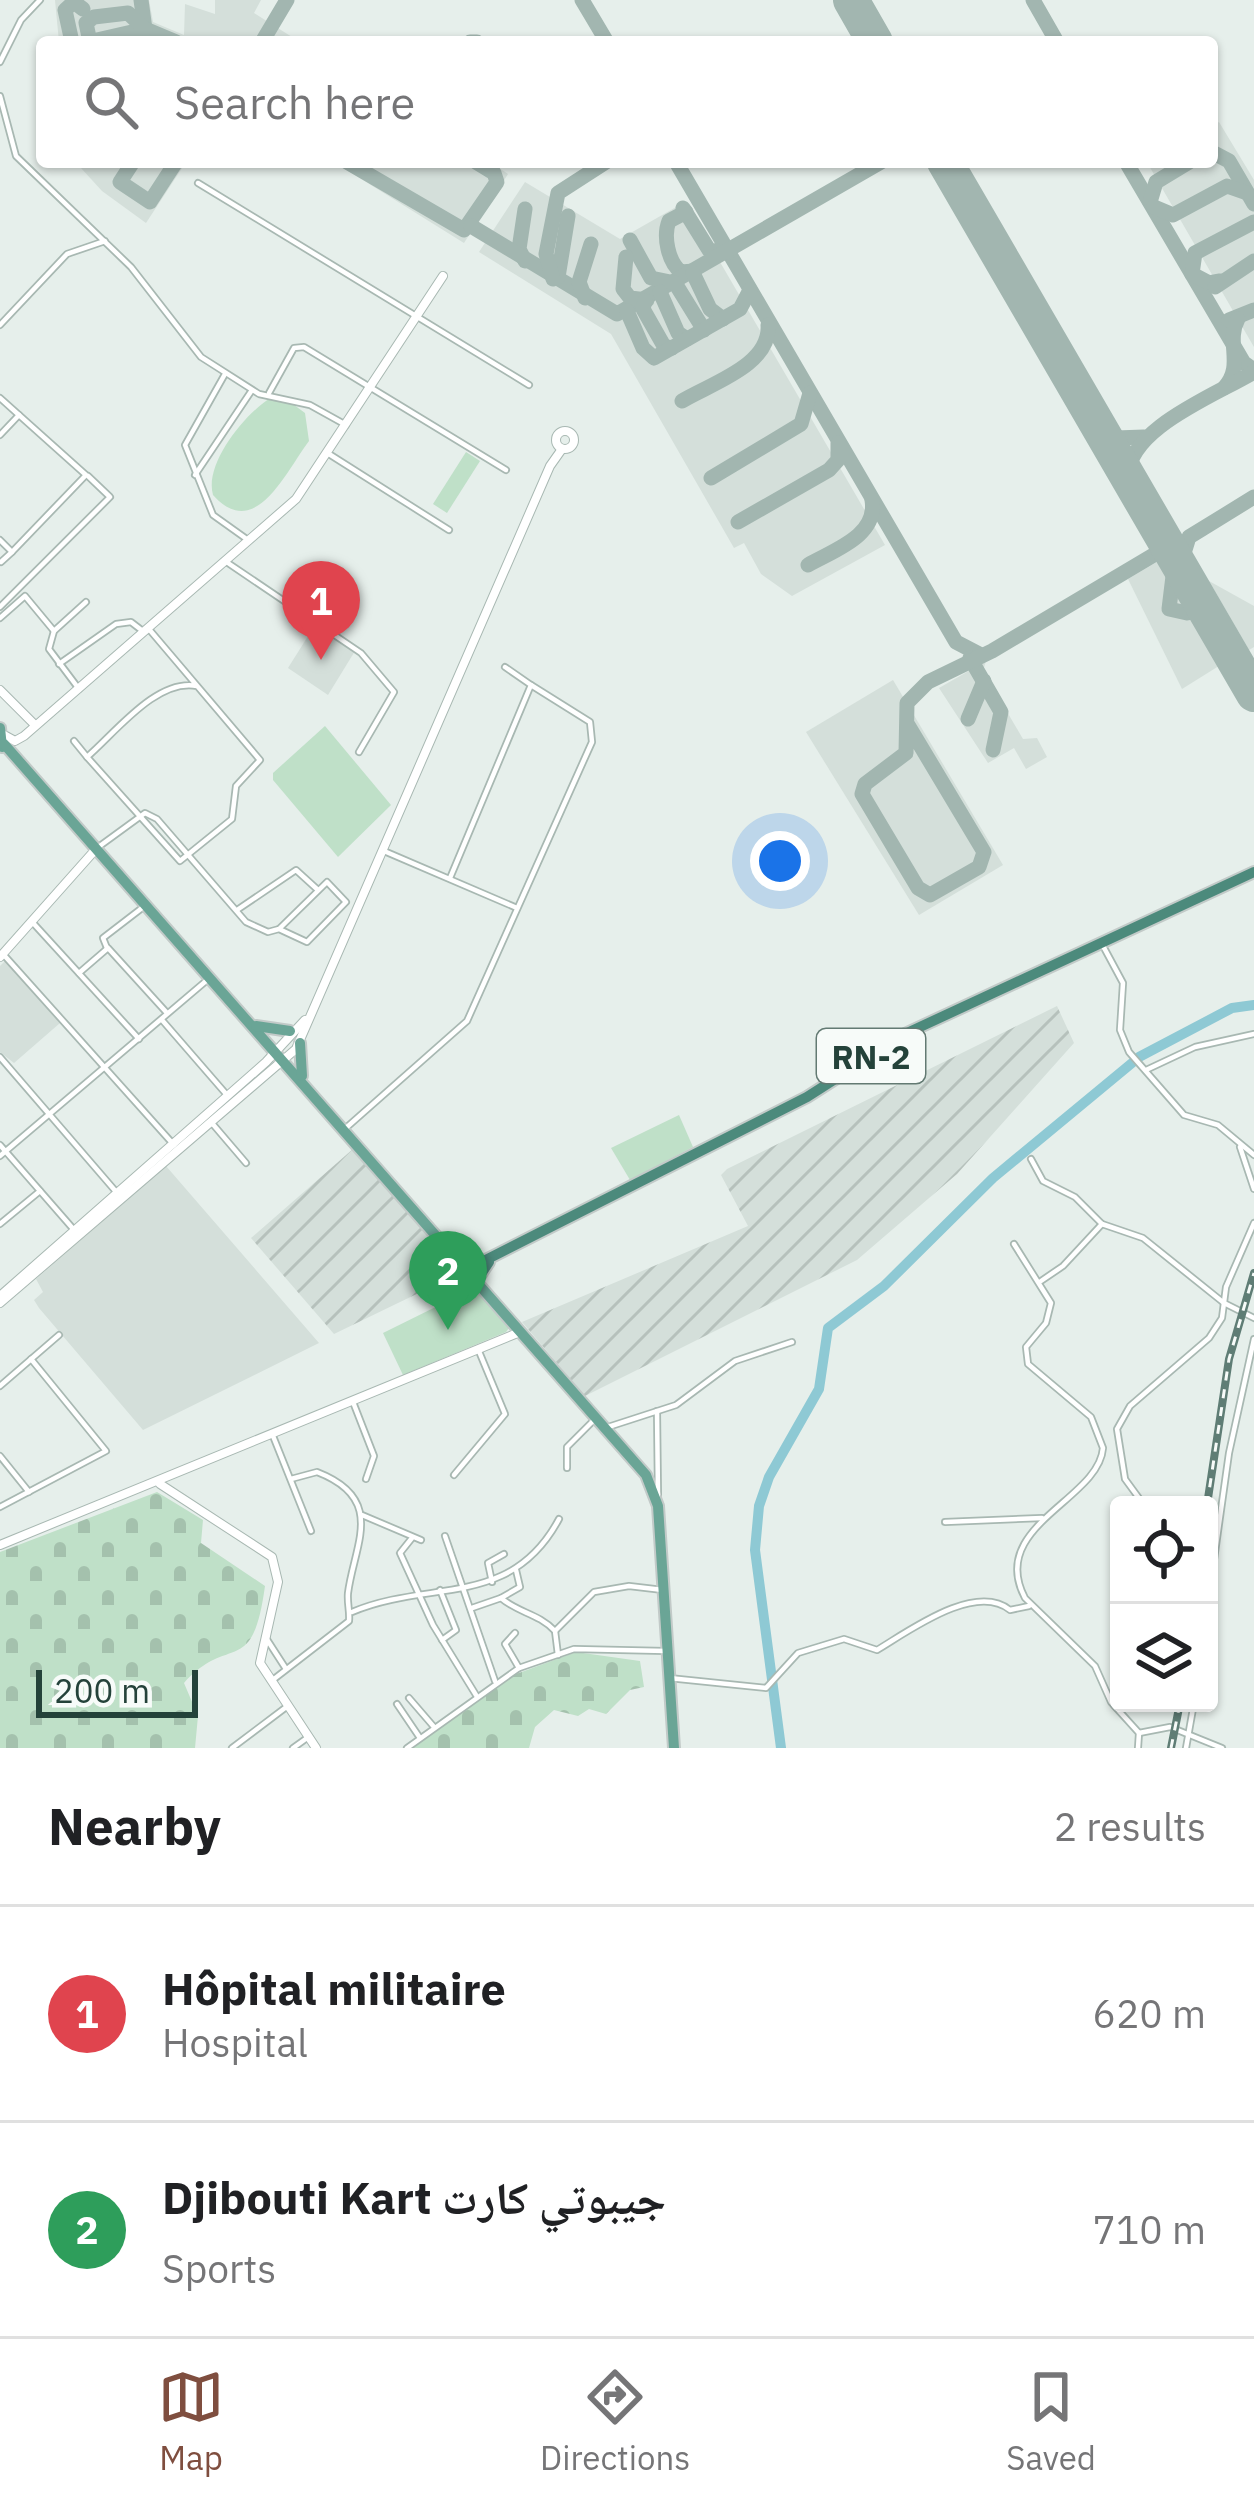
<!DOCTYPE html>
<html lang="en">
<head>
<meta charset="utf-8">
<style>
	:root { --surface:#fff; --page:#f6f6f6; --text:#202124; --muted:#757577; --line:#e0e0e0; --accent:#7f4e3f }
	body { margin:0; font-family:"IBM Plex Sans","Noto Naskh Arabic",sans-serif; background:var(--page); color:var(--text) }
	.controls { position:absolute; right:36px; bottom:36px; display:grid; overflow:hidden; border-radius:12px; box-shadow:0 3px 9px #0004 }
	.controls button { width:108px; height:108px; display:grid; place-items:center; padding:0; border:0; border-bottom:3px solid var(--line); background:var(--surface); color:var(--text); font:60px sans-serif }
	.scale { position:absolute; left:36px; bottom:30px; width:162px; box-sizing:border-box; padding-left:12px; border:6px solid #24423a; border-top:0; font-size:33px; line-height:42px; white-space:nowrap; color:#24423a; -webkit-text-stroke:9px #f7fbf9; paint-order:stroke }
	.you { position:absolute; left:780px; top:861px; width:42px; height:42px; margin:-30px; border:9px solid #fff; border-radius:50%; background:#1a73e8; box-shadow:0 0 0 18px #1a73e833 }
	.badge { display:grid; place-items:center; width:78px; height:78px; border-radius:50%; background:var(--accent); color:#fff; font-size:39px; font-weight:700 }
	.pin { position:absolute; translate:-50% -99px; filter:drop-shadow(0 3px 6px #0008) }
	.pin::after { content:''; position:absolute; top:63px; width:42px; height:36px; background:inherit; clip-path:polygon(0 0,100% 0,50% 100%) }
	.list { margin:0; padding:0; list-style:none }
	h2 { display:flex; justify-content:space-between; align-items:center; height:156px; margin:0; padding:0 48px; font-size:51px }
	h2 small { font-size:39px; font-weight:400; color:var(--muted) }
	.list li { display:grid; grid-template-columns:78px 1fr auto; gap:36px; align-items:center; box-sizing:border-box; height:216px; padding:0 48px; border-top:3px solid var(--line) }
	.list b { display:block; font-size:45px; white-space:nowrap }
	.list p { margin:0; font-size:39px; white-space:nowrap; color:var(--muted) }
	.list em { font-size:39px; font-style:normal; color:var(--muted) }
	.icon { flex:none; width:66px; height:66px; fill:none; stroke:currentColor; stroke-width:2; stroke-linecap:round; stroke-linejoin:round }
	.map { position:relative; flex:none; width:1254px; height:1748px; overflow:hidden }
	.search { position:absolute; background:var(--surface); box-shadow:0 3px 9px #0004; left:36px; right:36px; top:36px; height:132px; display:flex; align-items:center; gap:30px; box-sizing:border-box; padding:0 42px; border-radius:12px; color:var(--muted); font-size:45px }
	.sheet { height:588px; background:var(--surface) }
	nav { display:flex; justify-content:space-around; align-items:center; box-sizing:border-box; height:168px; border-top:3px solid var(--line); background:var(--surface); font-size:33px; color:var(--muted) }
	nav a { display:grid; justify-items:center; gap:6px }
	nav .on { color:var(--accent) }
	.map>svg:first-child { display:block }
	.built { fill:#d4dfda }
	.industrial { fill:url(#industrial-furrows) }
	.cemetery { fill:url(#cemetery-stones) }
	.park { fill:#bfe0c8 }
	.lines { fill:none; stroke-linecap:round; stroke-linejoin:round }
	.river { stroke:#8ec9d4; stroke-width:10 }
	.taxiway { stroke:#a2b6b0; stroke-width:15 }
	.runway { stroke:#a2b6b0; stroke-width:36 }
	.minor-casing { stroke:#a8b8b2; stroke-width:8 }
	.tertiary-casing { stroke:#a8b8b2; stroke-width:10 }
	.primary-casing { stroke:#c2cac8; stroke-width:14 }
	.trunk-casing { stroke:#c2cac8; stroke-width:14 }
	.minor { stroke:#fff; stroke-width:4.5 }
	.tertiary { stroke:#fff; stroke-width:8 }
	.primary { stroke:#6aa596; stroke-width:10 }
	.trunk { stroke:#4c8a7c; stroke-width:10 }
	.rail-casing { stroke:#5f7d75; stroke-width:8 }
	.rail { stroke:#f7fbf9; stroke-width:3; stroke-dasharray:9; stroke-linecap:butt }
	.labels { text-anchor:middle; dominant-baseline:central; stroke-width:9; stroke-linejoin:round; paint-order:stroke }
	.shield { fill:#f7fbf9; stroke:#637a73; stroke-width:3 }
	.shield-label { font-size:33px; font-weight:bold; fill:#24423a }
</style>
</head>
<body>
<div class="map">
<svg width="1254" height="1748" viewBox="0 0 1254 1748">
	<defs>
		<pattern id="industrial-furrows" width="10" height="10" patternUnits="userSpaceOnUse" patternTransform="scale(3)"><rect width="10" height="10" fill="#d4dfda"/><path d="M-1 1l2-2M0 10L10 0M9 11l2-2" fill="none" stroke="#b6c1bc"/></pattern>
		<pattern id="cemetery-stones" width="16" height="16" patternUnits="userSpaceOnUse" patternTransform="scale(3)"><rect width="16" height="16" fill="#bfe0c8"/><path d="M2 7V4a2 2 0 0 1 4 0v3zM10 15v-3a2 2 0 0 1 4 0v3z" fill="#a4c1ad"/></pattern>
	</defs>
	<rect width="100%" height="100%" fill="#e6efeb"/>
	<g class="built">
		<path d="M 55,0 L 149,0 L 153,22 L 184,35 L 185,4 L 215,14 L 215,0 L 261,0 L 254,13 L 300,42 L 59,42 Z"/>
		<path d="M 1219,122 L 1254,180 L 1254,347 L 1148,164 L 1212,162 L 1212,126 Z"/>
		<path d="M 85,162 L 186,162 L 146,223 L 102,191 L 81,168 Z"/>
		<path d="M 334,162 L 490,162 L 508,174 L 464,243 Z"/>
		<path d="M 525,182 L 620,239 L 685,202 L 885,545 L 792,596 L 761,574 L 744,543 L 734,548 L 611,334 L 479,252 Z"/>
		<path d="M 1162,559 L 1222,664 L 1182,689 L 1128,579 Z"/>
		<path d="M 1209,581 L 1254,606 L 1254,647 L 1249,650 Z"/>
		<path d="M 315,625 L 355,651 L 328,695 L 288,668 Z"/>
		<path d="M 986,661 L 983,671 L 1023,739 L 1037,738 L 1047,757 L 1026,769 L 1014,748 L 988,763 L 939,688 Z"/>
		<path d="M 893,680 L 1003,865 L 919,915 L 806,732 Z"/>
		<path d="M 5,961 L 60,1023 L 14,1063 L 0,1052 L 0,966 Z"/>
		<path d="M 166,1166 L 319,1343 L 143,1430 L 39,1308 L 34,1300 L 43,1292 L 36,1279 Z"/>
	</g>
	<g class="industrial">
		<path d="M 1057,1006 L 1074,1043 L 957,1174 L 857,1260 L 585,1396 L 522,1322 L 748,1226 L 721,1175 L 727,1169 Z"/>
		<path d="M 353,1149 L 460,1273 L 334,1334 L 251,1238 Z"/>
	</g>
	<g class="cemetery">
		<path d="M 157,1492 L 203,1520 L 201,1543 L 265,1586 C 252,1680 230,1632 184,1683 L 198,1716 L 195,1748 L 0,1748 L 0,1552 Z"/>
		<path d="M 576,1652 L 640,1661 L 644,1687 L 630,1690 L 606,1714 L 589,1709 L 578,1716 L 554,1710 L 535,1727 L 529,1748 L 413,1748 L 505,1678 Z"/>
	</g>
	<g class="park">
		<path d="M 272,397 L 286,399 L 305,413 L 309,441 C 285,473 255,542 213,495 C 204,464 245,413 272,397 Z"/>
		<path d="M 466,452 L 480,461 L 447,513 L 433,504 Z"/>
		<path d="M 325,726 L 391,805 L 338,857 L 273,780 L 273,773 Z"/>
		<path d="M 679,1115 L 693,1147 L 630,1180 L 611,1148 Z"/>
		<path d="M 474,1288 L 509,1328 L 506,1332 L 403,1375 L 383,1333 Z"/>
	</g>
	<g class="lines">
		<g class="river">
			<path d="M 1139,1057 L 1232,1008 L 1254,1005"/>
			<path d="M 781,1748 L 755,1550 L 759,1506 L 769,1477 L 819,1389 L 828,1328 L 884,1286 L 993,1178 L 1132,1063"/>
		</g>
		<g class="taxiway">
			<path d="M 141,0 L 145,29"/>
			<path d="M 582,0 L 607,42"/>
			<path d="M 1033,0 L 1057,42"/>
			<path d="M 72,42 L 65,10 L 74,2 L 83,9"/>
			<path d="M 88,42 L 145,29 L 176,42"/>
			<path d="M 90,42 L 86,23 L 94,17 L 128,13 L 145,29"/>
			<path d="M 262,42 L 287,0"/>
			<path d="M 470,42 L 477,42"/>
			<path d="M 1212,152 L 1229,161 L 1254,204"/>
			<path d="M 133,162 L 120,182 L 150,202 L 176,162"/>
			<path d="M 347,162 L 464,230 L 497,182 L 494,173 L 476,162"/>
			<path d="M 676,162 L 956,642 L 979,654"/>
			<path d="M 938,162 L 950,170"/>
			<path d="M 1126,162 L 1244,363 L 1254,370"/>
			<path d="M 1150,202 L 1156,182 L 1189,162"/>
			<path d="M 1154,207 L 1173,215 L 1227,186 L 1247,193"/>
			<path d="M 683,208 L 709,250 L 728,253"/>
			<path d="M 525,209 L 519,249 L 525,261"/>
			<path d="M 686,212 L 669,221 C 663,236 668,262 681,272 L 694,271"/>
			<path d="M 471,226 L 617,314 L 881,162"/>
			<path d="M 630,240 L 651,278 L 675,283 L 704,330"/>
			<path d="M 626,257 L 623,289 L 630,298 L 647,300"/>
			<path d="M 693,273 L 710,309 L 723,319"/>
			<path d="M 558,277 L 568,216"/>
			<path d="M 553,279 L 546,254 L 558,193 L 606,162"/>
			<path d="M 1220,281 L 1209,283 L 1192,274 L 1195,253 L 1254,222"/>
			<path d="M 1215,287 L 1254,261"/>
			<path d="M 660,292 L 678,333 L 687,339"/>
			<path d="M 585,298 L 579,282 L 591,244"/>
			<path d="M 645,301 L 643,309 L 664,346 L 672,348"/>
			<path d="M 627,311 L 643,348 L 654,358 L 740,309 L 750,290"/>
			<path d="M 1229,320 L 1254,310"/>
			<path d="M 1224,388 C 1245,365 1225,343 1238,319"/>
			<path d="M 682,401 C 712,383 771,365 768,325"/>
			<path d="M 1099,427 L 1116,438 L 1144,437"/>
			<path d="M 711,478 L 801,424 L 810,393"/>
			<path d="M 1128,478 C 1126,429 1216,395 1254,372"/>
			<path d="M 738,522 L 829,470 L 838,460 L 838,443"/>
			<path d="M 1175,560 L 1169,609 L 1187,613 L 1199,599"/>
			<path d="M 808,565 C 834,550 878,536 872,500"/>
			<path d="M 1180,566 L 1189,537 L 1254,497"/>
			<path d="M 970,658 L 1001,712 L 993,750"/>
			<path d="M 968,719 L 984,681"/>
			<path d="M 908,725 L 984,852 L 979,867 L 930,895 L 918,888 L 862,794 L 865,784 L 906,753 L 907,703 L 928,682 L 992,651 L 1157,553 L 1163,538"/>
		</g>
		<g class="runway">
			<path d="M 851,0 L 875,42"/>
			<path d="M 945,162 L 1254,694"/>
		</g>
		<g class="minor-casing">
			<g id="minor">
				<path d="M 0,62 L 21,20 L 40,0"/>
				<path d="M 0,96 L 16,156 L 131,267 L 201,357 L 259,394 L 310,405 L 346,425"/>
				<path d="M 198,183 L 529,385"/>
				<path d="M 0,325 L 67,254 L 105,241"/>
				<path d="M 225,374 L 185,445 L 213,515 L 248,540"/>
				<path d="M 269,393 L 294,348 L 304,347 L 506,470"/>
				<path d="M 0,398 L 19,415 L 0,435"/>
				<path d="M 329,454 L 449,530"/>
				<path d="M 195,475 L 252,390"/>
				<path d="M 0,540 L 12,552 L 86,475 L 19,415"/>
				<path d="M 225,561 L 361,653 L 394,692 L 359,752"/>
				<path d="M 1,562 L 12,552"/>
				<path d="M 0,607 L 110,497 L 88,476"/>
				<path d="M 0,618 L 25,596 L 54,631"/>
				<path d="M 148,628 L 260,760 L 236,786 L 232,819 L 180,861 L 87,757 C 116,732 157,678 197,686"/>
				<path d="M 59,664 L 116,624 L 131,622 L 144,632"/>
				<path d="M 79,689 L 49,649 L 54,631 L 86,602"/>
				<path d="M 74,741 L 87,757"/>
				<path d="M 97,848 L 145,813 L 157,819 L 246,922 L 268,932 L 279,929 L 327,882 L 346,902 L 307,942 L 279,929"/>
				<path d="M 384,851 L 517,908"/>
				<path d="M 450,878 L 531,685 L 505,667"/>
				<path d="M 237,910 L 296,870 L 318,890"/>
				<path d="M 34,924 L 139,1039"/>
				<path d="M 1102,944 L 1123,983 L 1120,1030 L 1129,1052 L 1184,1115 L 1218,1125 L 1254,1155"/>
				<path d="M 107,948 L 103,938 L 142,908"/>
				<path d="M 3,954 L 174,1145"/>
				<path d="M 79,973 L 108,948 L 167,1013"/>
				<path d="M 162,1020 L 227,1095"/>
				<path d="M 0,1057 L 118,1194"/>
				<path d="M 1146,1070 L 1195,1047 L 1254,1034"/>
				<path d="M 211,1122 L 246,1163"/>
				<path d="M 347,1127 L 467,1021 L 592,742 L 590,722 L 531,685"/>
				<path d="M 0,1145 L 75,1231"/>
				<path d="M 1240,1147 L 1254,1189"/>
				<path d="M 0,1156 L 206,981"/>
				<path d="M 1031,1159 L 1043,1181 L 1075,1197 L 1102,1224 L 1143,1238 L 1224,1303 L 1254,1318"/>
				<path d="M 0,1224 L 40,1191"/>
				<path d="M 1014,1244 L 1051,1303 L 1046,1323 L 1026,1347 L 1028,1364 L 1091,1417 L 1103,1448 C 1099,1500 987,1526 1025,1598 L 1095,1666 L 1111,1702 L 1139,1733 L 1138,1748"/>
				<path d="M 1041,1281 L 1063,1266 L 1102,1224"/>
				<path d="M 0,1386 L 59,1335"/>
				<path d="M 353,1402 L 374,1456 L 366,1479"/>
				<path d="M 657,1411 L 658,1495"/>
				<path d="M 605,1428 L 676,1405 L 735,1361 L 792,1342"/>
				<path d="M 273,1436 L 311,1531"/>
				<path d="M 0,1456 L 29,1492"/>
				<path d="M 567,1468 L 567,1447 L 596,1418"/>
				<path d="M 454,1475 L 505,1414 L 478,1349"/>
				<path d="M 1144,1505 L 1125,1479 L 1117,1429 L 1130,1406 L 1209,1338 L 1222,1318 L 1226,1287 L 1254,1223"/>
				<path d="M 0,1507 L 106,1451 L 31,1359"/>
				<path d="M 362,1515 L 421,1540"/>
				<path d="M 945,1522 L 1042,1518"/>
				<path d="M 445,1536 L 495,1681"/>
				<path d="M 412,1538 L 400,1553 L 433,1625 L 476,1695"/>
				<path d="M 492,1582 L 488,1563 L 504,1554"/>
				<path d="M 440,1590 L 456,1630 L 442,1640"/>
				<path d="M 1209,1595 L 1229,1453 L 1254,1339"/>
				<path d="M 501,1598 L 520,1587 L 516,1570"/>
				<path d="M 472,1608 L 501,1598 C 518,1613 538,1613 555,1631 L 558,1655"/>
				<path d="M 352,1612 C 430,1579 511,1609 559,1519"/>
				<path d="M 555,1631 L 594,1592 L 629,1586 L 663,1590"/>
				<path d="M 515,1633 L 505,1644 L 519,1668"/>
				<path d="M 266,1638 L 286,1669"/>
				<path d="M 669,1678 L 766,1688 L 798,1653 L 844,1639 L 877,1650 C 909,1631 975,1582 1010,1610 L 1029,1606"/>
				<path d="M 274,1679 L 349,1621 C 350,1611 347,1603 348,1593 C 354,1545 387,1499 317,1472 L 291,1479"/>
				<path d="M 409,1698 L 434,1727"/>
				<path d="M 397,1704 L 420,1738"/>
				<path d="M 1139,1733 L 1170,1727 L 1222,1748"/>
				<path d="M 232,1748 L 285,1708"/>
				<path d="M 293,1748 L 307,1738"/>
				<path d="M 407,1748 L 519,1668 L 574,1649 L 666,1651"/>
				<path d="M 1186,1748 L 1194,1703"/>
			</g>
		</g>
		<g class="tertiary-casing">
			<g id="tertiary">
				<circle cx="565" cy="440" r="9"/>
				<path d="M 0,690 L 35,725"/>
				<path d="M 4,735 L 15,741 L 24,736 L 296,499 L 443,276"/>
				<path d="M 0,957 L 96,849"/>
				<path d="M 0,1296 L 266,1062 L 305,1020"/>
				<path d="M 0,1303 L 296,1049 L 550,466 L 562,449"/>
				<path d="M 160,1484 L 272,1557 L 278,1582 L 260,1663 L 316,1748"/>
				<path d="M 0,1545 L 520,1332"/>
			</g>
		</g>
		<g class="primary-casing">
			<g id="primary">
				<path d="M 0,728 L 2,747"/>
				<path d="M 4,744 L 646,1475 L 658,1506 L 674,1748"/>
				<path d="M 256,1026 L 290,1031"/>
				<path d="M 300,1043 L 302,1076"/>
			</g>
		</g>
		<g class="trunk-casing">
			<g id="trunk">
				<path d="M 453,1252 L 483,1260"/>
				<path d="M 468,1269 L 807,1097 L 907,1033 L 1254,872"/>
				<path d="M 477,1280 L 489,1262"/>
			</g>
		</g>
		<use href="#minor" class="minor"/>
		<use href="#tertiary" class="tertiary"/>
		<use href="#primary" class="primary"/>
		<use href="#trunk" class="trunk"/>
		<g class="rail-casing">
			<g id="rail">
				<path d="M 1207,1505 L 1229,1359 L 1254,1273"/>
				<path d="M 1171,1748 L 1180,1703"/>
			</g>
		</g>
		<use href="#rail" class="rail"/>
	</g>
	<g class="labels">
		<rect class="shield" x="817" y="1029" width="108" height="54" rx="9"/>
		<g class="shield-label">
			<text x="871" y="1056">RN-2</text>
		</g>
	</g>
</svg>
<div class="controls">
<button><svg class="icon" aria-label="locate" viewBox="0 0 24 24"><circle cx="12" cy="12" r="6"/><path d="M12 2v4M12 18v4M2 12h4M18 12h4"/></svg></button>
<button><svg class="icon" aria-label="layers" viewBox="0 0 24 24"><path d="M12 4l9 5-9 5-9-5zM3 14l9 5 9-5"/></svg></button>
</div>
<div class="scale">200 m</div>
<div class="you"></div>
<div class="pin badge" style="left:321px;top:660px;background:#e0444e">1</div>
<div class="pin badge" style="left:448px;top:1330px;background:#2e9e5b">2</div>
<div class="search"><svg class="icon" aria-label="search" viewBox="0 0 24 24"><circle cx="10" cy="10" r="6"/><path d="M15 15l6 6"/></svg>Search here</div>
</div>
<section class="sheet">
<h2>Nearby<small>2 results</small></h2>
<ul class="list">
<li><span class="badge" style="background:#e0444e">1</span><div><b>Hôpital militaire</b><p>Hospital</p></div><em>620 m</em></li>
<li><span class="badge" style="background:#2e9e5b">2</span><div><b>Djibouti Kart جيبوتي كارت</b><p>Sports</p></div><em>710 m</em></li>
</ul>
</section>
<nav>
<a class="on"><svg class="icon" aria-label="map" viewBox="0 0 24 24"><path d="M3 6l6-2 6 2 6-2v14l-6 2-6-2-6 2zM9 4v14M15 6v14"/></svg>Map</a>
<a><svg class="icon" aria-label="directions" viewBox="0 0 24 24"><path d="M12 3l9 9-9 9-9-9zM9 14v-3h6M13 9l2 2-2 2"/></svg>Directions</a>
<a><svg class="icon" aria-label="saved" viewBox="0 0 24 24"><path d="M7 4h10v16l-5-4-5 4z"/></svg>Saved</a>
</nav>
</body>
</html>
